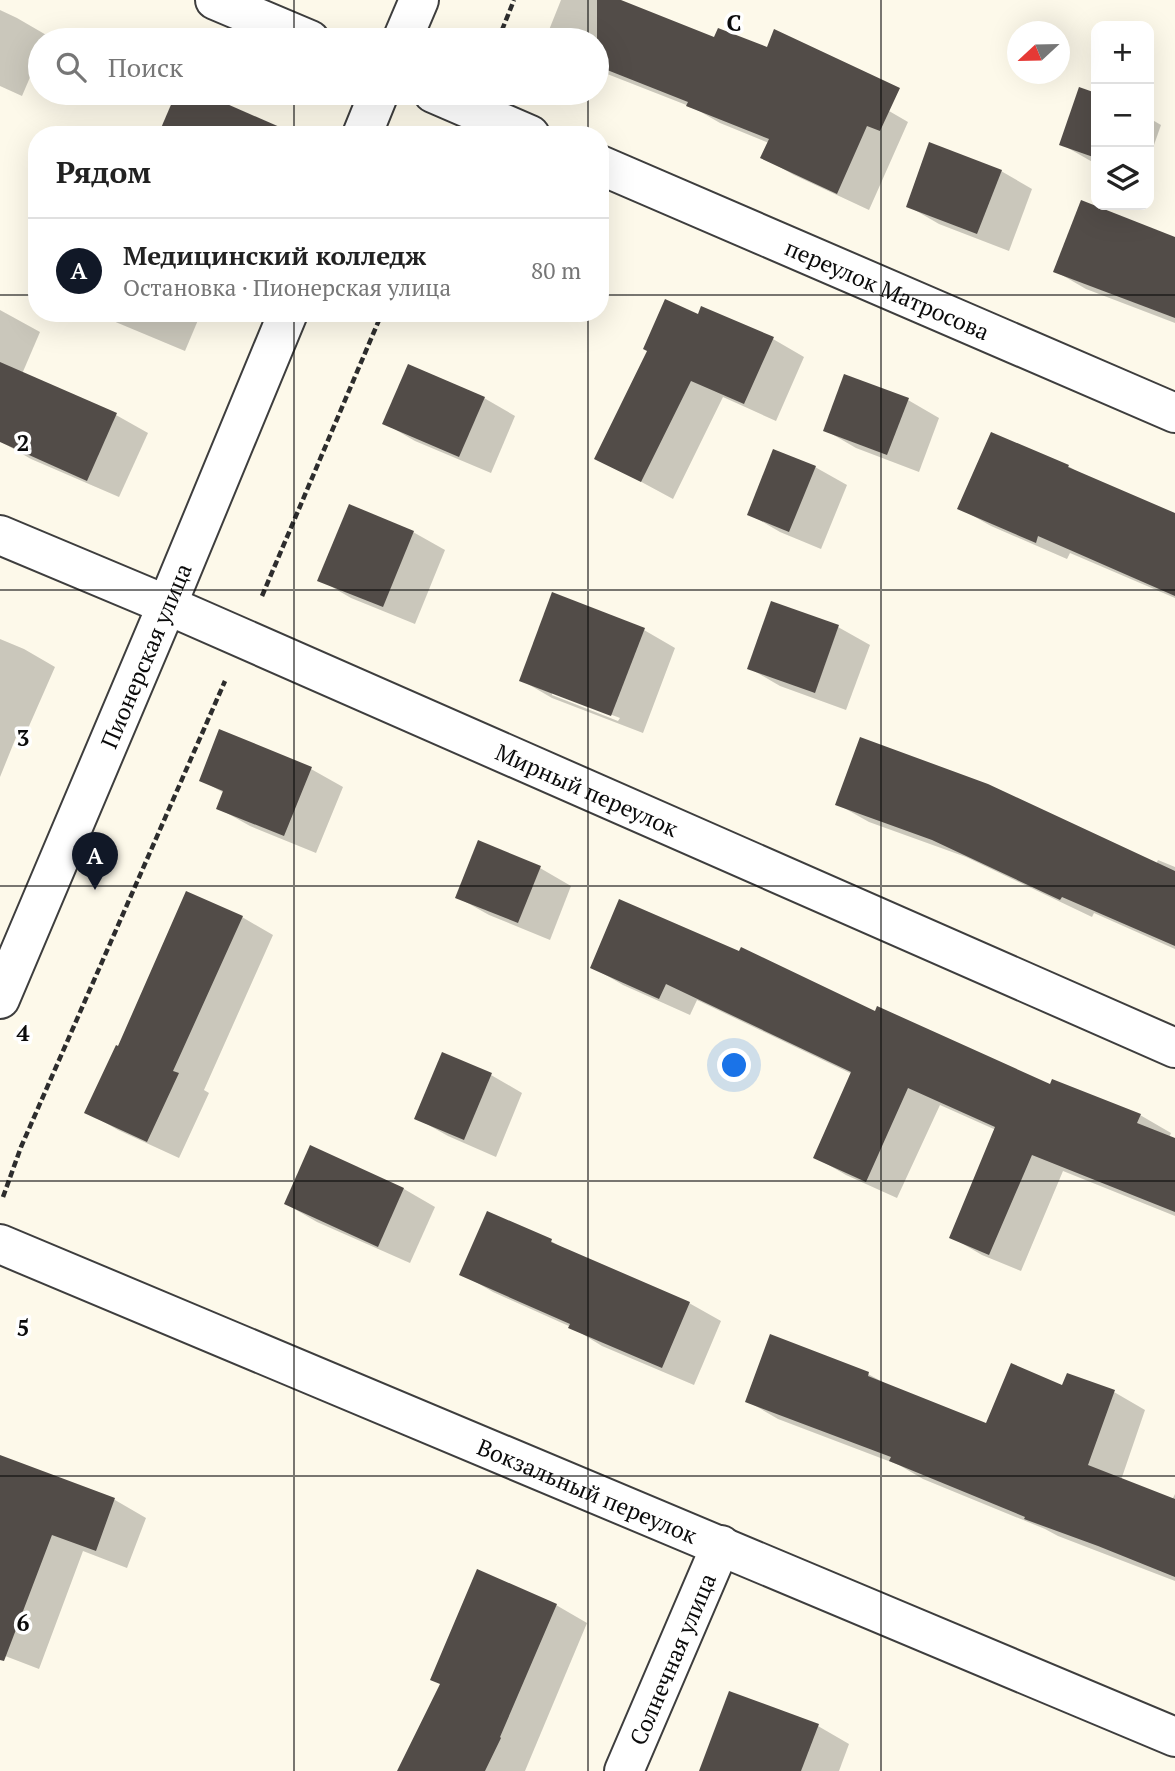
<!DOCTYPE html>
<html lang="ru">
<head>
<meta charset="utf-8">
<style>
	:root { --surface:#fff; --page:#f2f2f2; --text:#222; --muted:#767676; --line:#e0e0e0; --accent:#111827 }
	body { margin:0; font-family:"PT Serif",serif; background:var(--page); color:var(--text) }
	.controls { position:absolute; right:21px; top:21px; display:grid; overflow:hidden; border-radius:14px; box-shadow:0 7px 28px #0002 }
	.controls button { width:63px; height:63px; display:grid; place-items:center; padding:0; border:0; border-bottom:2px solid var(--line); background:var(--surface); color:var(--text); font:35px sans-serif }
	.compass { position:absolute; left:1007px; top:21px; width:63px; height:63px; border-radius:50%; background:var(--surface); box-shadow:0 7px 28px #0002; rotate:248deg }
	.you { position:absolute; left:735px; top:1066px; width:24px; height:24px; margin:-18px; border:5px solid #fff; border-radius:50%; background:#1a73e8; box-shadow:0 0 0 10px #1a73e833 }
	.badge { display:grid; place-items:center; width:46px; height:46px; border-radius:50%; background:var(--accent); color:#fff; font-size:23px; font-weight:700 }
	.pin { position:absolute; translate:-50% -58px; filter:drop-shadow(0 2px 4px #0008) }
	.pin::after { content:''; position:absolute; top:37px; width:24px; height:21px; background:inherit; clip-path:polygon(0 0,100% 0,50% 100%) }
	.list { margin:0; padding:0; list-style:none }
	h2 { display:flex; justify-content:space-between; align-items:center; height:91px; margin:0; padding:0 28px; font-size:30px }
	h2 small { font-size:23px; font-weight:400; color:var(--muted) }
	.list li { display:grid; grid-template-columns:46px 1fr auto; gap:21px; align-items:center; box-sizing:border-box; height:105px; padding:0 28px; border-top:2px solid var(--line) }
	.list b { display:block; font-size:26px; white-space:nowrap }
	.list p { margin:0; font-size:23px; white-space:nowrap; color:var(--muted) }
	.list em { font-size:23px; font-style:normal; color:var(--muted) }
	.icon { flex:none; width:38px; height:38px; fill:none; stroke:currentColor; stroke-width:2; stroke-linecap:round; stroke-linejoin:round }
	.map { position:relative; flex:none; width:1175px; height:1771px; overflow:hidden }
	.search { position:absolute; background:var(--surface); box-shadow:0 7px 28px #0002; left:28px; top:28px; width:581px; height:77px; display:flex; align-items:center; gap:18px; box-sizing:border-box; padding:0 24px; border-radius:38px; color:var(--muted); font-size:26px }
	.panel { position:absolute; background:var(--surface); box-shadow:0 7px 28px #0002; left:28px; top:126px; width:581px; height:196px; border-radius:28px }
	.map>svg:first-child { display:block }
	.shadow { fill:#0003; fill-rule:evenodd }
	.building { fill:#524c48 }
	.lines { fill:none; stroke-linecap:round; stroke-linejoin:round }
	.minor-casing { stroke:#3e3e3e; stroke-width:42 }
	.path { stroke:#2d2d2d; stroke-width:4.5; stroke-dasharray:7 3.5; stroke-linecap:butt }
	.minor { stroke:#fff; stroke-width:38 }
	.grid { fill:none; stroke:#0b0b0b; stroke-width:2; stroke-opacity:0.55 }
	.labels { text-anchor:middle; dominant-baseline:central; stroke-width:7; stroke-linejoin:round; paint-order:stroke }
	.street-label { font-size:23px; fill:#0b0b0b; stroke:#fff }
	.grid-label { font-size:23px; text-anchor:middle; font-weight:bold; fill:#0b0b0b; stroke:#fff; stroke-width:7; stroke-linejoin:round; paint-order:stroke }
</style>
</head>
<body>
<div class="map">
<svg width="1175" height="1771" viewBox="0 0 1175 1771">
	<rect width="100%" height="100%" fill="#fdf9ea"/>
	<g class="shadow">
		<path d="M 561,0 L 616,0 L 877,104 L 908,122 L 869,210 L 794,175 L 762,157 L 769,143 L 720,123 L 694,108 L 597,70 L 597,40 L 545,40 Z"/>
		<path d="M 0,10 L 17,18 L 48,36 L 46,40 L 40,40 L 40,54 L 22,96 L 0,86 Z"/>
		<path d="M 1080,89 L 1096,95 L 1096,164 L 1061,144 Z"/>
		<path d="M 1149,118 L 1161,125 L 1149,159 Z"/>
		<path d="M 1001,171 L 1032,189 L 1009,251 L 939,224 L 908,206 Z"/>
		<path d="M 1175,239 L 1175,323 L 1086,289 L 1055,271 Z"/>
		<path d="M 0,310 L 40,332 L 22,374 L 0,364 Z"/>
		<path d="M 94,313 L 201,313 L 185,351 Z"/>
		<path d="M 699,316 L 773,339 L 804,357 L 776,421 L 723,397 L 673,499 L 597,458 Z"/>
		<path d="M 28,376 L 116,415 L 148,433 L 119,497 L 31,459 L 0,441 Z"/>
		<path d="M 484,398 L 515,416 L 491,473 L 415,441 L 384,423 Z"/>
		<path d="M 908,400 L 939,418 L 919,472 L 856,448 L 825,430 Z"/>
		<path d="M 1068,466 L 1089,478 L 1175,515 L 1175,598 L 1070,553 L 1067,559 L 991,526 L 959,508 Z"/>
		<path d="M 815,467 L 847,485 L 821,549 L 780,532 L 749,514 Z"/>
		<path d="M 413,532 L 445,550 L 415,624 L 351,598 L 320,580 Z"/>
		<path d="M 772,603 L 838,627 L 870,645 L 846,710 L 780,686 L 749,668 Z"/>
		<path d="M 644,630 L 675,648 L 643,733 L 552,698 L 521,680 ZM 552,692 L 620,718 L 618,721 L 552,695 Z"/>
		<path d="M 0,639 L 24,649 L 55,667 L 26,733 L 19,730 L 0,777 Z"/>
		<path d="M 220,732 L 311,769 L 343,787 L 316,853 L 250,826 L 218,808 L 224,793 L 201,780 Z"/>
		<path d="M 837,804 L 1156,864 L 1158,860 L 1175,867 L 1175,949 L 1094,913 L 1092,917 L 966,857 L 869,822 Z"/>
		<path d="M 540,868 L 571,886 L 550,940 L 489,915 L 457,897 Z"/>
		<path d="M 242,917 L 273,935 L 204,1090 L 209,1093 L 179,1158 L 118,1130 L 87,1112 L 119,1048 Z"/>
		<path d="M 592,967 L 875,1014 L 1051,1086 L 1140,1115 L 1171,1133 L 1169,1138 L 1175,1141 L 1175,1216 L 1063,1171 L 1021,1271 L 982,1255 L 951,1237 L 996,1130 L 940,1105 L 897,1198 L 846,1175 L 815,1157 L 852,1074 L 697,1000 L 690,1015 L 623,985 Z"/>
		<path d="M 491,1075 L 522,1093 L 496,1157 L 448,1136 L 416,1118 Z"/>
		<path d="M 311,1148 L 404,1189 L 435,1207 L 410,1263 L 317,1222 L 286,1204 Z"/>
		<path d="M 551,1241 L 575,1255 L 689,1303 L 721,1321 L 694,1385 L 602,1346 L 571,1327 L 493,1292 L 462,1274 Z"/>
		<path d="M 868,1374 L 890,1386 L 987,1426 L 1063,1387 L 1114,1392 L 1145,1410 L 1121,1480 L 1172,1500 L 1175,1494 L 1175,1581 L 1058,1536 L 1045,1529 L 923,1479 L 899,1465 L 778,1419 L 747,1401 Z"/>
		<path d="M 0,1457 L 115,1500 L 146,1518 L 127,1568 L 83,1551 L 39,1669 L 0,1654 Z"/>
		<path d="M 556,1605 L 587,1623 L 525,1771 L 399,1771 Z"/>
		<path d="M 818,1726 L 849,1744 L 839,1771 L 701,1771 Z"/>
	</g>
	<g class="building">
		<path d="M 597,0 L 621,0 L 714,37 L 718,28 L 767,47 L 774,29 L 900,88 L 880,131 L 867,126 L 837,194 L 760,158 L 769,139 L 686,106 L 688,102 L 597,66 Z"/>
		<path d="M 1079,87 L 1096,93 L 1096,158 L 1059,145 Z"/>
		<path d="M 176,93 L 202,93 L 298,135 L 158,135 Z"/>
		<path d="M 929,142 L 1002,170 L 977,234 L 906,207 Z"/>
		<path d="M 1081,200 L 1175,237 L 1175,318 L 1053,272 Z"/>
		<path d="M 665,299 L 698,314 L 701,306 L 774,337 L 744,404 L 691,381 L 641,482 L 594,459 L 647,351 L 643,349 Z"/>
		<path d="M 0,362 L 117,413 L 87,481 L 0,442 Z"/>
		<path d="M 408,364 L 485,397 L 459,457 L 382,424 Z"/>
		<path d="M 844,374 L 909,398 L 887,455 L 823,431 Z"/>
		<path d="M 991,432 L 1069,465 L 1068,467 L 1175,513 L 1175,596 L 1038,536 L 1036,543 L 957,509 Z"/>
		<path d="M 773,449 L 816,466 L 789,532 L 747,515 Z"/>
		<path d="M 349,504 L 414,531 L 383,607 L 317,581 Z"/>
		<path d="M 552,592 L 645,628 L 611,716 L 519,681 Z"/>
		<path d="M 771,601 L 839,625 L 815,693 L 747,669 Z"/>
		<path d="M 219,729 L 312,767 L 284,836 L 216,809 L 223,791 L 199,781 Z"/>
		<path d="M 860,737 L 988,784 L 1175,871 L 1175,946 L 1062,897 L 1060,900 L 932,840 L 835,805 Z"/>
		<path d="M 478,840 L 541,866 L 518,923 L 455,898 Z"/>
		<path d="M 186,891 L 243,916 L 173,1071 L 179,1073 L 147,1142 L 84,1113 L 116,1045 L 118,1046 Z"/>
		<path d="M 619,899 L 739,951 L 741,947 L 875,1011 L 877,1006 L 1050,1084 L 1052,1079 L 1141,1114 L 1137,1123 L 1175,1138 L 1175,1212 L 1032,1155 L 989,1255 L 949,1238 L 995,1127 L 908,1088 L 866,1182 L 813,1158 L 851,1072 L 666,984 L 659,999 L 590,968 Z"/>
		<path d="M 442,1052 L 492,1073 L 464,1140 L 414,1119 Z"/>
		<path d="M 310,1145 L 404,1188 L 378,1247 L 284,1204 Z"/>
		<path d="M 487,1211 L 552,1239 L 551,1242 L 690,1302 L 662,1368 L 568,1328 L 570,1324 L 459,1275 Z"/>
		<path d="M 770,1334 L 869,1372 L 868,1376 L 986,1423 L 1011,1363 L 1062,1385 L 1067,1373 L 1115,1390 L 1088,1465 L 1175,1499 L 1175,1577 L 1098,1546 L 1024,1519 L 1025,1517 L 889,1461 L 891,1457 L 745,1402 Z"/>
		<path d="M 0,1455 L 115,1498 L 96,1551 L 52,1535 L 4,1661 L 0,1660 Z"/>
		<path d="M 477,1569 L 557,1604 L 500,1737 L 501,1738 L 485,1771 L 397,1771 L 440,1684 L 430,1680 Z"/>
		<path d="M 729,1691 L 819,1724 L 801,1771 L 699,1771 Z"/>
	</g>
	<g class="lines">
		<g class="minor-casing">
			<g id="minor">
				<path d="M 215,0 L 310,40"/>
				<path d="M 402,40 L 419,0"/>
				<path d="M 433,93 L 530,135"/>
				<path d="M 362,135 L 379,93"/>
				<path id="s1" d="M 600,165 L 1175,413"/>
				<path id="s2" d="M 0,535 L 167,605 L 1175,1048"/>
				<path id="s3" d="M 0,999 L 167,605 L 288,313"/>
				<path id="s4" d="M 0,1244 L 1175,1737"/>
				<path id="s5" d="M 624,1771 L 721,1545"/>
			</g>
		</g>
		<g class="path">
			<path d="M 498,40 L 514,0"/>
			<path d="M 262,596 L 382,313"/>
			<path d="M 3,1197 L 21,1147 L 225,681"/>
		</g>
		<use href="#minor" class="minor"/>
	</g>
	<path class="grid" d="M 294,0 L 294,40M 588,0 L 588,40M 881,0 L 881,1771M 294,93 L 294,135M 588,93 L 588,135M 0,295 L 37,295M 600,295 L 1175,295M 294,313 L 294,1771M 588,313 L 588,1771M 0,590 L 1175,590M 0,886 L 1175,886M 0,1181 L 1175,1181M 0,1476 L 1175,1476"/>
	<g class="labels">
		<g class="street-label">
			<text stroke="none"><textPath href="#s1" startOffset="313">переулок Матросова</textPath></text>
			<text stroke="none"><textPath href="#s3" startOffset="373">Пионерская улица</textPath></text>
			<text stroke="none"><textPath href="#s2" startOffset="640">Мирный переулок</textPath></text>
			<text stroke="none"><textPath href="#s4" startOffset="637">Вокзальный переулок</textPath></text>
			<text stroke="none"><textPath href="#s5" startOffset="122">Солнечная улица</textPath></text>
		</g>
	</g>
	<g class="grid-label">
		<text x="734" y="31">C</text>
		<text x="23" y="451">2</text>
		<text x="23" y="746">3</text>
		<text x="23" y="1041">4</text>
		<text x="23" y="1336">5</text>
		<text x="23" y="1631">6</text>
	</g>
</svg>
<div class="controls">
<button>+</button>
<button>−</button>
<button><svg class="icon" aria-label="layers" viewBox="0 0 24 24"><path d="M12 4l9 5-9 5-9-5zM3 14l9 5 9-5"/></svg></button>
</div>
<svg class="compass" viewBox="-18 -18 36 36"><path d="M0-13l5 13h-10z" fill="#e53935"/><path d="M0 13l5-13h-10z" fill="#767676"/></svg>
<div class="you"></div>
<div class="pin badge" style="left:95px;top:890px">A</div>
<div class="search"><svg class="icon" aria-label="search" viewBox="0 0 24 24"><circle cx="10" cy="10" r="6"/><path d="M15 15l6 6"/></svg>Поиск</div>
<section class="panel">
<h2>Рядом<small></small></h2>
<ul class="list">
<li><span class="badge">A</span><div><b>Медицинский колледж</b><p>Остановка · Пионерская улица</p></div><em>80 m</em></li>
</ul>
</section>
</div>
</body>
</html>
